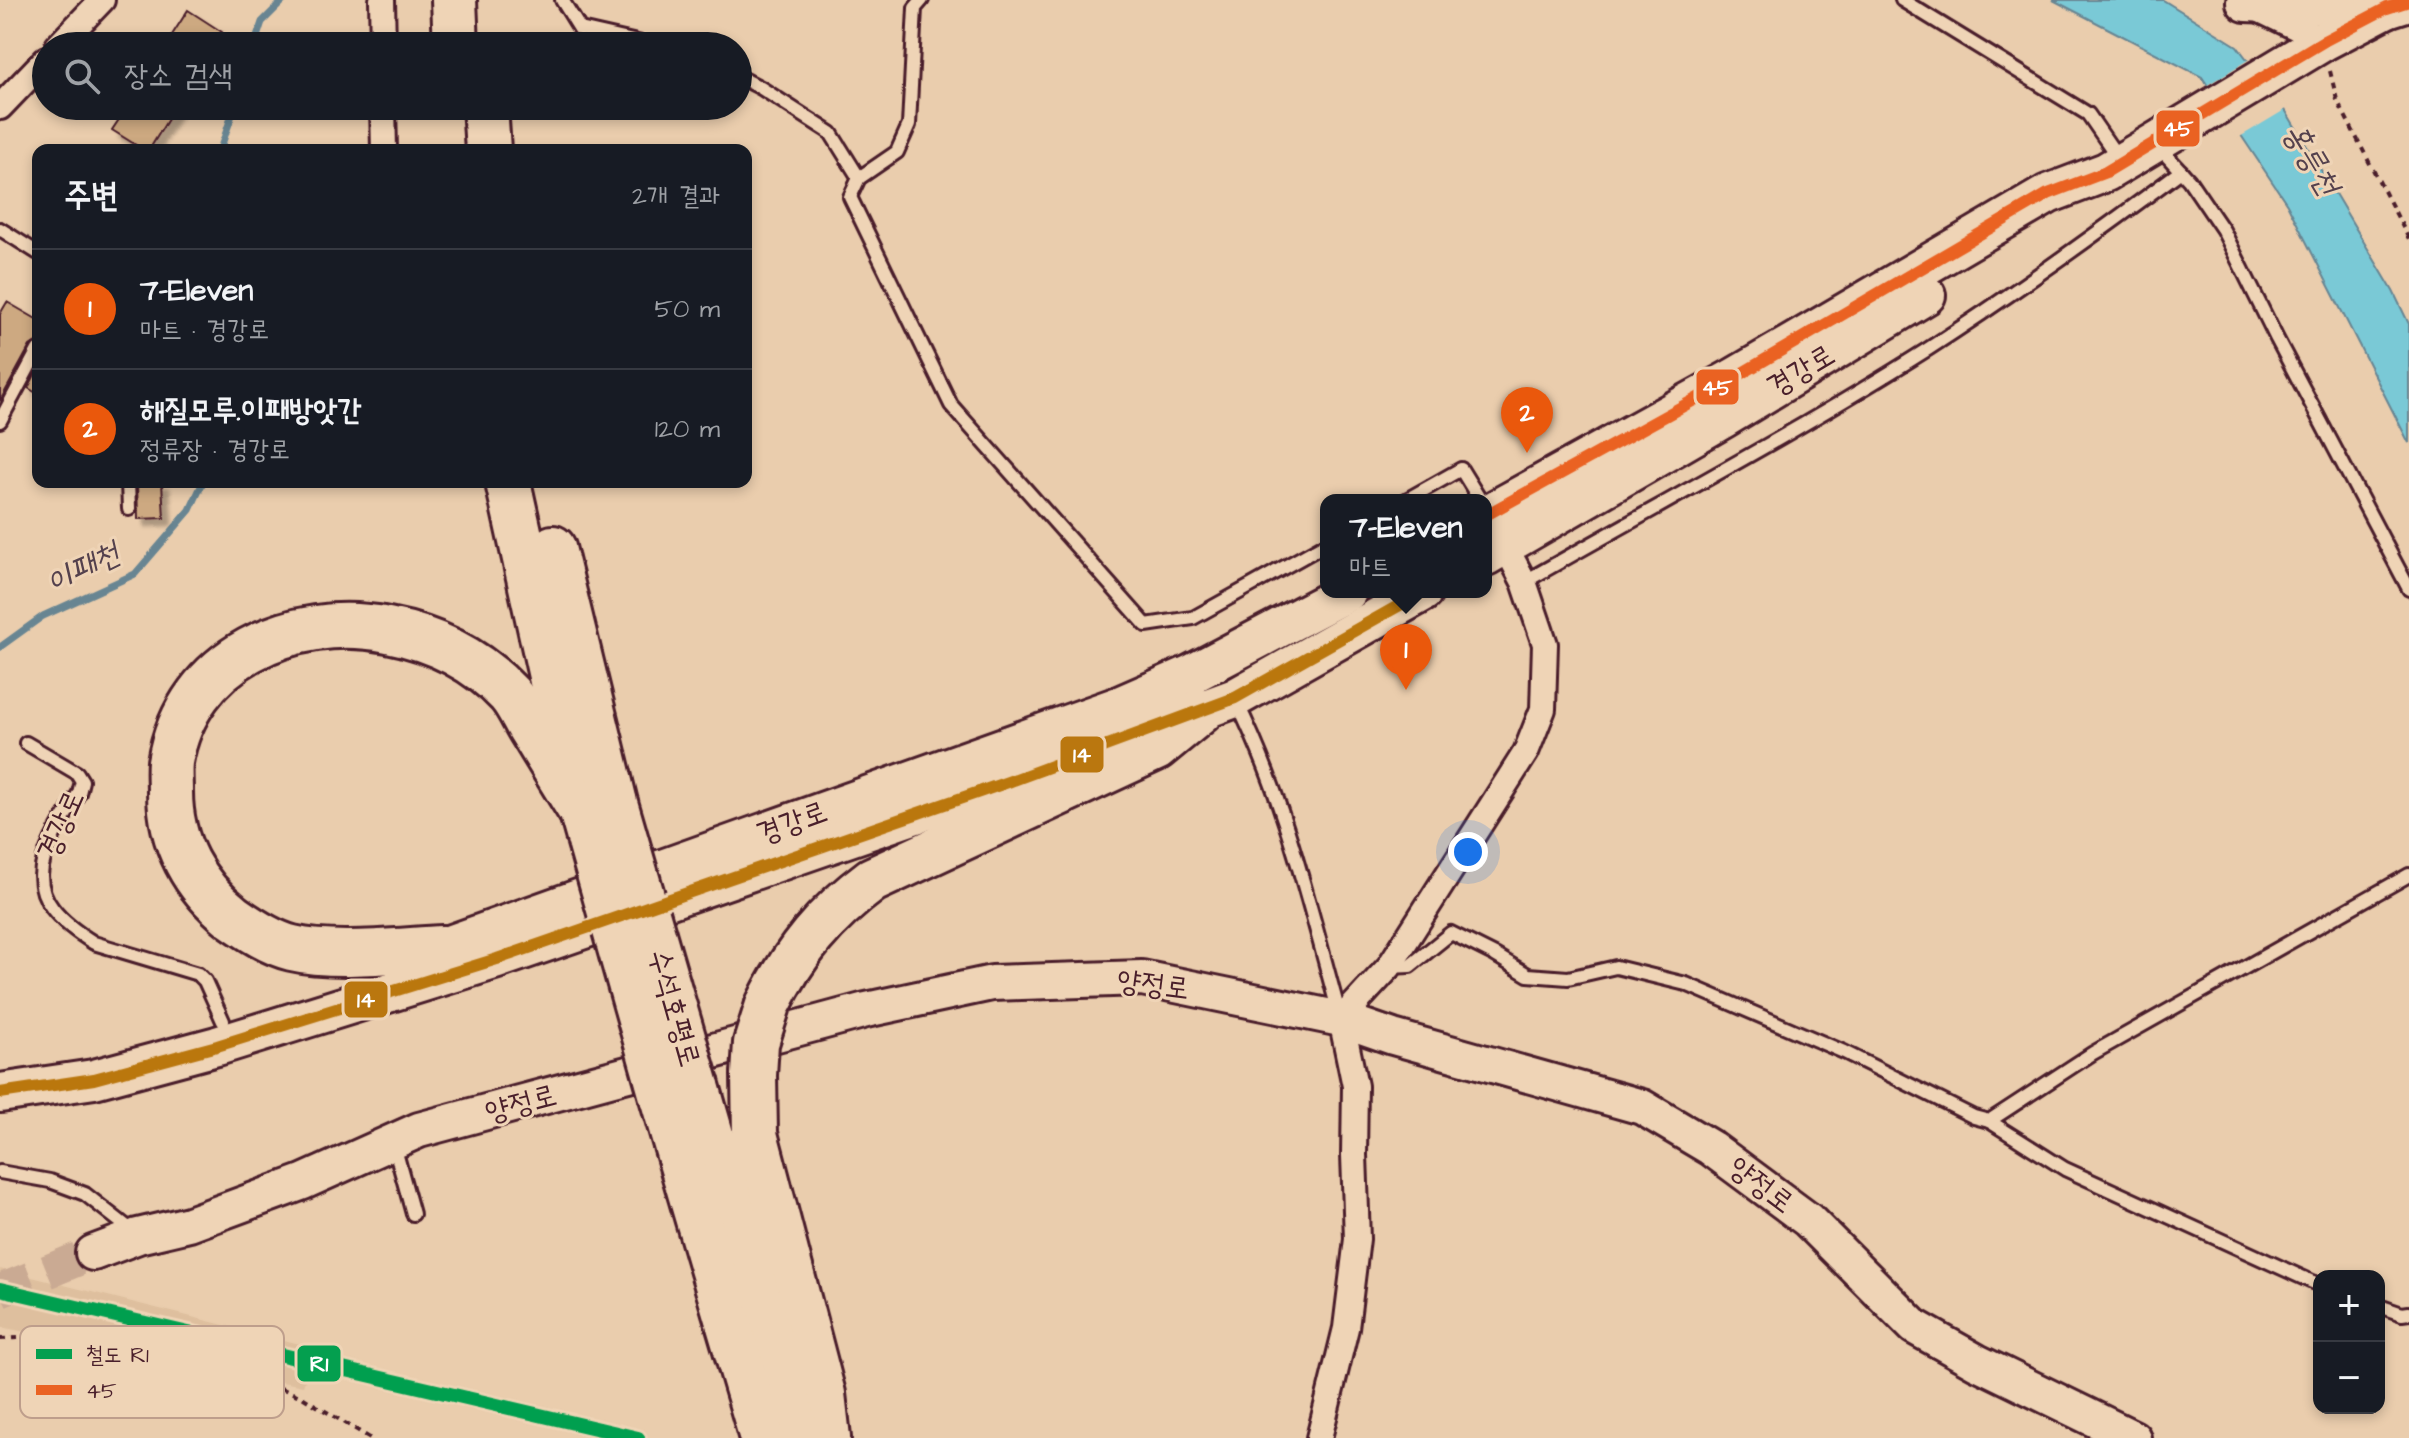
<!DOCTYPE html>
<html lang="ko">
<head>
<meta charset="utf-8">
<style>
	:root { --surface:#171b24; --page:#20242c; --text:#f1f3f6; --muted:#9ea1a6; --line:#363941; --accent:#ea580c }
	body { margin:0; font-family:"Architects Daughter","Poor Story",sans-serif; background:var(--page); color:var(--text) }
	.controls { position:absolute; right:24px; bottom:24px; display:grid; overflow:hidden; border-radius:16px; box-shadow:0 4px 12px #0003 }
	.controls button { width:72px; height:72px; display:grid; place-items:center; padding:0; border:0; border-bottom:2px solid var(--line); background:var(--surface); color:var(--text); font:40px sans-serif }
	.you { position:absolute; left:1468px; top:852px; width:28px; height:28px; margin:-20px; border:6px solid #fff; border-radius:50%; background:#1a73e8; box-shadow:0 0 0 12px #1a73e833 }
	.badge { display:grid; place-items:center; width:52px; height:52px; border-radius:50%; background:var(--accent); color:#fff; font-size:26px; font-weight:700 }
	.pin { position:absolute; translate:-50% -66px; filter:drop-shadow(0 2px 4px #0008) }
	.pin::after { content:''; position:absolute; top:42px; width:28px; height:24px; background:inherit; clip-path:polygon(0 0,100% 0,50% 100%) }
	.popup { position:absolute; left:1320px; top:494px; width:172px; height:104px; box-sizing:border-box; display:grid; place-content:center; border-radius:16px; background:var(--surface); filter:drop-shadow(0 2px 6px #0005); font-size:26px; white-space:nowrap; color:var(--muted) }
	.popup b { font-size:30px; color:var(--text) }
	.popup::after { content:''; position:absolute; left:50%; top:100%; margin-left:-16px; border:16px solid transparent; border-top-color:var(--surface) }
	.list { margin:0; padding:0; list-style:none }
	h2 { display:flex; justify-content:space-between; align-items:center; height:104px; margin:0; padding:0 32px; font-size:34px }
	h2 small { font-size:26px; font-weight:400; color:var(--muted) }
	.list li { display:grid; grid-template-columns:52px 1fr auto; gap:24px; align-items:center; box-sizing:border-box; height:120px; padding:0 32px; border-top:2px solid var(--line) }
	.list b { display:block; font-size:30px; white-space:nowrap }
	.list p { margin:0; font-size:26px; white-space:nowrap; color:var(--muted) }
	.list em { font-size:26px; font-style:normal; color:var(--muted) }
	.icon { flex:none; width:44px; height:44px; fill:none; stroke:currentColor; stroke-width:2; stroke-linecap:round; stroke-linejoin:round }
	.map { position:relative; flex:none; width:2409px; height:1438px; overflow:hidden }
	.search { position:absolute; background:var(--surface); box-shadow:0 4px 12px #0003; left:32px; top:32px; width:720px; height:88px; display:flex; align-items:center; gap:20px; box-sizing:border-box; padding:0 28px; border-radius:44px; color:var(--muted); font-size:30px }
	.panel { position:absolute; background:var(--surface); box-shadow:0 4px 12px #0003; left:32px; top:144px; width:720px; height:344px; border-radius:16px }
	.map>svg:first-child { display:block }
	.built { fill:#debf9e }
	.water { fill:#7ac9d6; stroke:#678592; stroke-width:2 }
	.pier { fill:#eacdad }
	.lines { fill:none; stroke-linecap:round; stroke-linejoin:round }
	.stream { stroke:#678592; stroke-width:7 }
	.building { fill:#cda981; stroke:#4a1f2b; stroke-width:2; filter:url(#shadow) }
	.secondary-tunnel { stroke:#caaa93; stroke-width:34; stroke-dasharray:34 17; stroke-linecap:butt }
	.lane-casing { stroke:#4a1f2b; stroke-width:18 }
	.street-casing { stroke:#4a1f2b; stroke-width:30 }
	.secondary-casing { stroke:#4a1f2b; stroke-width:40 }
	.primary-casing { stroke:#4a1f2b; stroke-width:44 }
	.highway-casing { stroke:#4a1f2b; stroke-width:50 }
	.path { stroke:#4a1f2b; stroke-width:4; stroke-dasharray:6 6; stroke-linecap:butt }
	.lane { stroke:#efd4b6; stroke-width:12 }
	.street { stroke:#efd4b6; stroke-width:24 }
	.secondary { stroke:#efd4b6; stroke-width:34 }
	.primary { stroke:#efd4b6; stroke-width:38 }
	.highway { stroke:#efd4b6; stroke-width:44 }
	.highway-bridge-casing { stroke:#4a1f2b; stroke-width:50; stroke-linecap:butt }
	.highway-bridge { stroke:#efd4b6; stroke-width:44 }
	.bus-1-casing { stroke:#efd4b6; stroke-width:18 }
	.bus-2-casing { stroke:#efd4b6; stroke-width:18 }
	.bus-1 { stroke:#ea6222; stroke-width:12 }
	.bus-2 { stroke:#ba770f; stroke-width:12 }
	.rail-1-casing { stroke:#efd4b6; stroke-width:20 }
	.rail-1 { stroke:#049f4f; stroke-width:14 }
	.labels { text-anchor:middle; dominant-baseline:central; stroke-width:6; stroke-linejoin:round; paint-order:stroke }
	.street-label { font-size:30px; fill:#4a1f2b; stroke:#efd4b6 }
	.water-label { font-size:32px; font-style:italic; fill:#54414d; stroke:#efd4b6 }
	.key { fill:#efd4b6; stroke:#be9e8c; stroke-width:2 }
	.key-label { font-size:22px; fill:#4a1f2b }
	.line-badge { stroke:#efd4b6; stroke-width:3 }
	.badge-label { font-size:22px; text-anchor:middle; font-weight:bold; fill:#fff }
</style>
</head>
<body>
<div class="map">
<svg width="2409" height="1438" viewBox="0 0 2409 1438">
	<defs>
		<filter id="shadow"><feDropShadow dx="7" dy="7" stdDeviation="2" flood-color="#0004"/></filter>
	</defs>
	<rect width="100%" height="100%" fill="#eacdad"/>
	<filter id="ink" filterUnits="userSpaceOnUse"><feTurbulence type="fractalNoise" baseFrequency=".0125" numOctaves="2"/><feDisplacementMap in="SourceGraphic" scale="16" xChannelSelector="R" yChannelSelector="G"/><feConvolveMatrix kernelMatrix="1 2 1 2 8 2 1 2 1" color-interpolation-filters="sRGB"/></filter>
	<g filter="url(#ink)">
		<path class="built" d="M 0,1269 L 316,1348 L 303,1386 L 0,1327 Z"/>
		<path class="water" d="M 2053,0 L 2163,0 L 2237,46 L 2284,108 L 2393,291 L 2409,324 L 2409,443 L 2287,204 L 2202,77 Z"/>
		<path class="pier" d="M 2251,58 L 2288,108 L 2238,138 L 2204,87 Z"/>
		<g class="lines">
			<g class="stream">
				<path d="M 254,46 L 262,22 L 284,0"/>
				<path d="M 220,150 L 235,106"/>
				<path d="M 0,647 L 43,616 L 135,574 L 190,510 L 203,482"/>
			</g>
		</g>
		<g class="building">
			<path d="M 188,10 L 222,32 L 214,46 L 165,46 Z"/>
			<path d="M 128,106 L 176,106 L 149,150 L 144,150 L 112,130 Z"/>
			<path d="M 7,302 L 38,320 L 38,341 L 30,346 L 0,401 L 0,314 Z"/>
			<path d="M 38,369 L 38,394 L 28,388 Z"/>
			<path d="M 137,482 L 162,482 L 164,518 L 138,519 Z"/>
		</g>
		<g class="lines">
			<path class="secondary-tunnel" d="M 0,1291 L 93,1253"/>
			<g class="lane-casing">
				<g id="lane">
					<path d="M 562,0 L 580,29 L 655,46"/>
					<path d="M 922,0 L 915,8 L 909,125 L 897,152 L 859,178 L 850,197 L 951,405 L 1146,625 L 1193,618 L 1326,544"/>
					<path d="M 1902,0 L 2088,114 L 2119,159"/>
					<path d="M 738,76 L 761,88 L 831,133 L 859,178"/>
					<path d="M 2157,145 L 2189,180 L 2223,230 L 2277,339 L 2409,589"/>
					<path d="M 0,229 L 38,253"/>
					<path d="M 0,421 L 38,350"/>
					<path d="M 128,482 L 129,509"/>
					<path d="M 1406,500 L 1461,469 L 1480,500"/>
					<path d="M 1524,582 C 1659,505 1797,432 1928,349 C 2015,293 2098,233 2181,171"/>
					<path d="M 1236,701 C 1285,799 1310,908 1339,1013"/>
					<path d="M 26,743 L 77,773 L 82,781 L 79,793 C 38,858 14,894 94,943 L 198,974 L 205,981 L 223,1021"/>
					<path d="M 1389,967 L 1410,966 L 1451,933 L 1495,955 L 1528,975 L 1568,978 L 1616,967 L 1686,984 L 1844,1052 L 1974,1117 L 1989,1121 L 2093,1053 L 2409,875"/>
					<path d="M 1989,1121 L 2065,1169 L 2319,1285"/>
					<path d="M 394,1145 L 413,1214"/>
					<path d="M 0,1172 L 50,1181 L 85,1194 L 136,1234"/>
					<path d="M 2379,1306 L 2402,1314 L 2409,1313"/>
				</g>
			</g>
			<g class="street-casing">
				<g id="street">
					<path d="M 382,0 L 383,46"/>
					<path d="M 2260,10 L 2324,41"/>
					<path d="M 58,46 L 102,0"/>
					<path d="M 383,106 L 384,150"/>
					<path d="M 0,107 L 46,59"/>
					<path d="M 1319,1438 L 1346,1328 L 1357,1239 L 1354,1155 L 1355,1086 L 1341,1019 L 1389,967 L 1526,752 L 1543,709 L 1545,644 L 1524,582 L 1499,534"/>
				</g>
			</g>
			<g class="secondary-casing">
				<path id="secondary" d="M 93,1253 L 138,1236 L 189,1224 L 303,1182 L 419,1130 L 866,1010 L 992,983 L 1142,978 L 1341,1019 L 1393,1037 L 1642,1107 L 1711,1148 L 1808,1220 L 1915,1327 L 1977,1362 L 2133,1438"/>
			</g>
			<g class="primary-casing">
				<g id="primary">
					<path d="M 2246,2 L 2387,8"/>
					<path d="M 1486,515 L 1734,378 L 2048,194 L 2106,172 L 2324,41 L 2387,8 L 2409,1"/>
					<path d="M 1486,556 L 1724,418 L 1926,295"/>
					<path d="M 416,957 L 1119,706 L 1190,675 L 1347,592"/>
					<path d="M 0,1093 L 94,1079 L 217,1046 L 497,959 L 1008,782 L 1235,698 L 1423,592"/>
				</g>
			</g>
			<g class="highway-casing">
				<g id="highway">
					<path d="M 454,0 L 456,46"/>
					<path d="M 485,106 L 488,150"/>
					<path d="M 508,482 L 573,776"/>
					<path d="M 553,548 L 615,803"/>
					<path d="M 443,948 C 399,950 334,958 292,948 C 271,943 250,929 233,917 C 194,886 170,843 170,792 C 170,782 169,771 170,762 C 187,658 293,611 388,630 C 435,639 476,659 509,694 C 518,704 524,719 531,730 C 548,758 565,786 582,813"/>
					<path d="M 768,1005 C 794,952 825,915 872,880 L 1156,748 L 1201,711"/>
					<path d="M 754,1075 L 755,1134 L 823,1394 L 828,1438"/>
					<path d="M 697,1086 L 798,1438"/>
					<path d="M 662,1097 L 762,1438"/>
				</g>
			</g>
			<g class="path">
				<path d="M 2330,71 L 2337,100 L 2409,239"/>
				<path d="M 0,1339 L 38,1337 L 216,1361 L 302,1397 L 370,1438"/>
			</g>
			<use href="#lane" class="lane"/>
			<use href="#street" class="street"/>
			<use href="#secondary" class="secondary"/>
			<use href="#primary" class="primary"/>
			<use href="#highway" class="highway"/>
			<g class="highway-bridge-casing">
				<g id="highway-bridge">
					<path d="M 615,803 L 697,1086"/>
					<path d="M 582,813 L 662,1097"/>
					<path d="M 754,1075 L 756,1043 L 768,1005"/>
				</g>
			</g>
			<use href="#highway-bridge" class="highway-bridge"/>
			<g class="bus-1-casing">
				<path id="bus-1" d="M 1486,515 L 1734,378 L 2048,194 L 2106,172 L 2324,41 L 2387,8 L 2409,1"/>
			</g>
			<g class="bus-2-casing">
				<path id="bus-2" d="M 0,1093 L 94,1079 L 217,1046 L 497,959 L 1008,782 L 1235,698 L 1423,592"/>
			</g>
			<use href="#bus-1" class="bus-1"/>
			<use href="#bus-2" class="bus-2"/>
			<g class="rail-1-casing">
				<path id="rail-1" d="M 0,1289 L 638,1438"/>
			</g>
			<use href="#rail-1" class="rail-1"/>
		</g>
	</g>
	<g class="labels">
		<g class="street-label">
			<text transform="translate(1801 371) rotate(-31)">경강로</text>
			<text transform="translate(792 823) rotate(-20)">경강로</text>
			<text transform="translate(61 825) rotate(-66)">경강로</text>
			<text transform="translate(1153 985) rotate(7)">양정로</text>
			<text transform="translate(674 1008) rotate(74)">수석호평로</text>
			<text transform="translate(521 1104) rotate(-15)">양정로</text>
			<text transform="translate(1761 1185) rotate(37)">양정로</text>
		</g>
		<g class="water-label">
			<text transform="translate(2311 159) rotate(59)">홍릉천</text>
			<text transform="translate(83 569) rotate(-27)">이패천</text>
		</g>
	</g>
	<rect x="20" y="1326" width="264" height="92" rx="12" class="key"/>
	<rect x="36" y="1349" width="36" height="10" fill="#049f4f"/>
	<rect x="36" y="1385" width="36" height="10" fill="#ea6222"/>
	<g class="key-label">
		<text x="86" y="1362">철도 R1</text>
		<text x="86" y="1398">45</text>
	</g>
	<g class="line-badge">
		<rect x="2155" y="109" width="46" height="39" rx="8" fill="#ea6222"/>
		<rect x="1695" y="368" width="45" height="38" rx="8" fill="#ea6222"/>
		<rect x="1059" y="735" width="46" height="39" rx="8" fill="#ba770f"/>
		<rect x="343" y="980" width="46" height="39" rx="8" fill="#ba770f"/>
		<rect x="296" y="1344" width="46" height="39" rx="8" fill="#049f4f"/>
	</g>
	<g class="badge-label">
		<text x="2178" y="136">45</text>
		<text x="1717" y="395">45</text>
		<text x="1082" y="762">14</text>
		<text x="366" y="1007">14</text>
		<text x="319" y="1371">R1</text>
	</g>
</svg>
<div class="controls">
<button>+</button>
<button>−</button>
</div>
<div class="you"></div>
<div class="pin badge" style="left:1406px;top:690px">1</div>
<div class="popup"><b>7-Eleven</b>마트</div>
<div class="pin badge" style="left:1527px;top:453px">2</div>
<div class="search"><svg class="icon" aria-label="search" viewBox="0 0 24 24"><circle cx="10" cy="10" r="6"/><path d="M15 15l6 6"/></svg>장소 검색</div>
<section class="panel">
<h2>주변<small>2개 결과</small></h2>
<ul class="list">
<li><span class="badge">1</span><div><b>7-Eleven</b><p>마트 · 경강로</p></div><em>50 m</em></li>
<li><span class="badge">2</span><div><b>해질모루.이패방앗간</b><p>정류장 · 경강로</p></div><em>120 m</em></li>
</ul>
</section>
</div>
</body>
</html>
